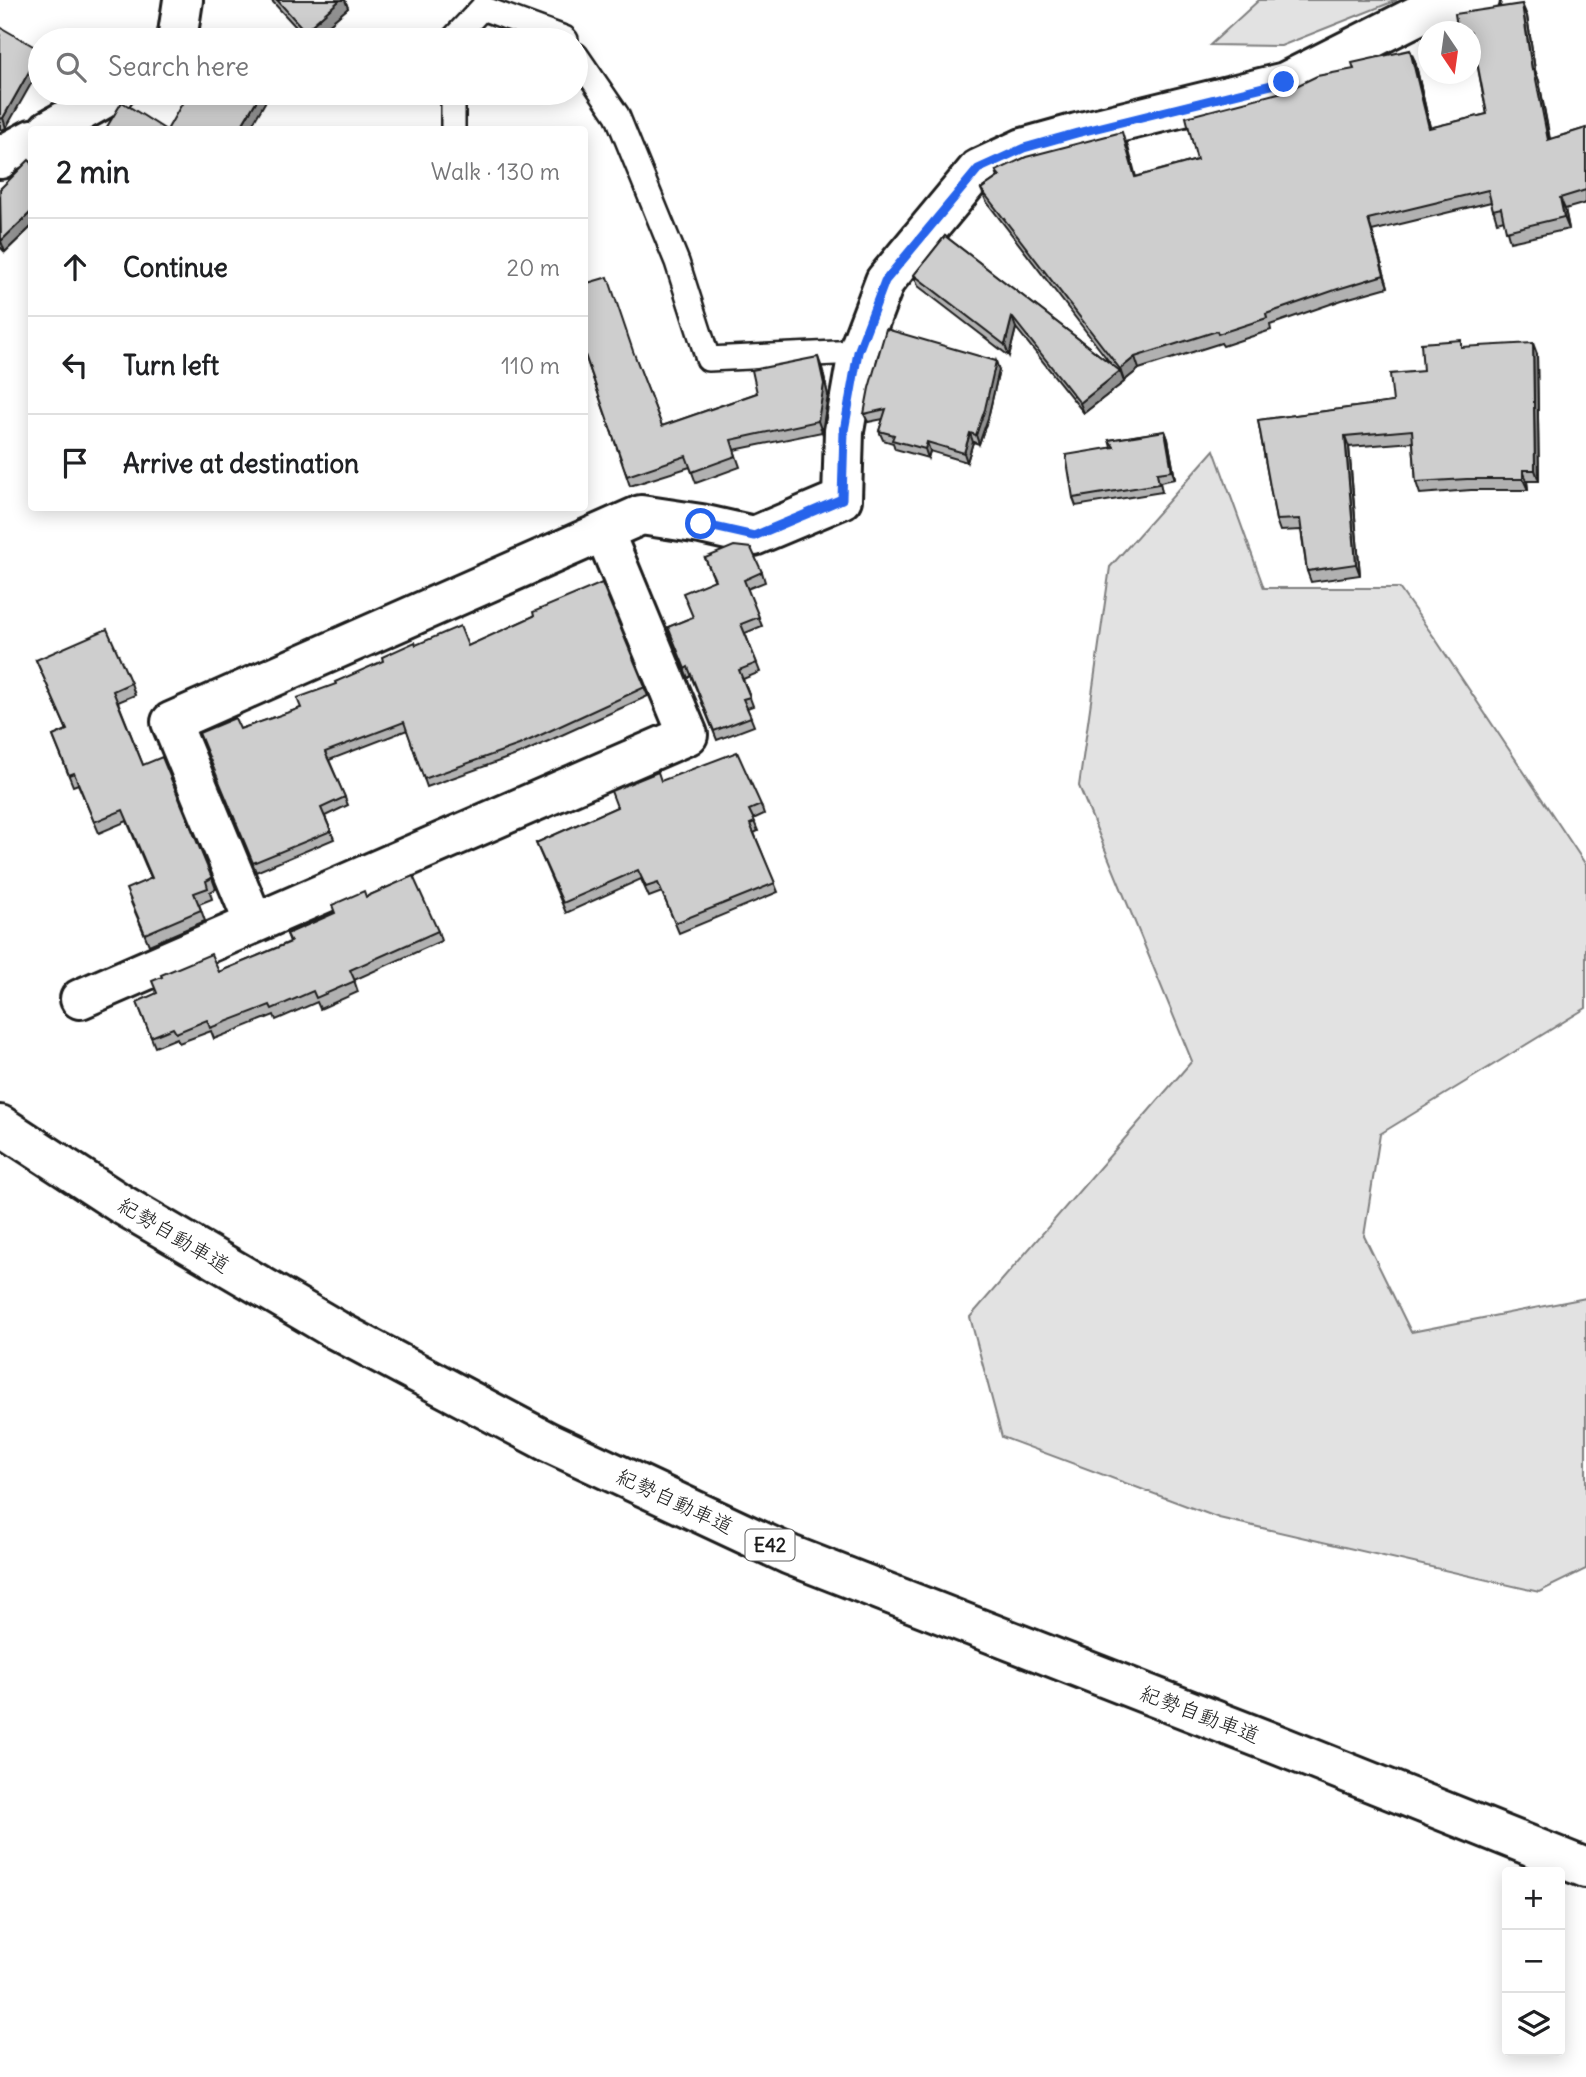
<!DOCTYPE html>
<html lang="en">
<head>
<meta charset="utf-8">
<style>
	:root { --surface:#fff; --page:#f2f2f2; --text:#202124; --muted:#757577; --line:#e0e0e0 }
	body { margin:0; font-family:Delius,"Klee One",sans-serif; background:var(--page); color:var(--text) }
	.controls { position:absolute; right:21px; bottom:21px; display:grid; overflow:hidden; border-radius:7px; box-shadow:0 4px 18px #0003 }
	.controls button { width:63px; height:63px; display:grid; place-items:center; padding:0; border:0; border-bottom:2px solid var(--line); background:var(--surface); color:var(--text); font:35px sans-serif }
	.compass { position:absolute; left:1418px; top:21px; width:63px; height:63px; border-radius:50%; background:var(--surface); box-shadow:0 4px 18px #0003; rotate:167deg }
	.stop { position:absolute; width:21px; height:21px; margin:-16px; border:5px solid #2563eb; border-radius:50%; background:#fff }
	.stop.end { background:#2563eb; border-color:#fff; box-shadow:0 2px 7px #0008 }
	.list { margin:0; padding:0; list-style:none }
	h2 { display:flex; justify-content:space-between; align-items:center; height:91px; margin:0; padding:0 28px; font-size:30px }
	h2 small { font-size:23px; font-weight:400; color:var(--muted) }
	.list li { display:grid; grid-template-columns:46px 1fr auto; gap:21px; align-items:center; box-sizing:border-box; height:98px; padding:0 28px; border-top:2px solid var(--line) }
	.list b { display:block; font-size:26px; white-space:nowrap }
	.list em { font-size:23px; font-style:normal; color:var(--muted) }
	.icon { flex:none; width:38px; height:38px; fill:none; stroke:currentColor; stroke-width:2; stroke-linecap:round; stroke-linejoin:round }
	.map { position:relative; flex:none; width:1586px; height:2077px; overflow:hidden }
	.search { position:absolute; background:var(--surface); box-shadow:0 4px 18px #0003; left:28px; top:28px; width:560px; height:77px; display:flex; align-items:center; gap:18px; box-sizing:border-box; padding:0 24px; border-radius:38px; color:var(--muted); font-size:26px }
	.panel { position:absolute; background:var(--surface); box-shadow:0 4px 18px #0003; left:28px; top:126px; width:560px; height:385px; border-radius:7px }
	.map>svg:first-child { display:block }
	.green { fill:#e2e2e2; stroke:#7f7f7f; stroke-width:2 }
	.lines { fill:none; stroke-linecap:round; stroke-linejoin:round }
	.service-casing { stroke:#1c1c1c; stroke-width:28 }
	.minor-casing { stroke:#1c1c1c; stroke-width:44 }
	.motorway-casing { stroke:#1c1c1c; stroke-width:44 }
	.service { stroke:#fff; stroke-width:23 }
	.minor { stroke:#fff; stroke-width:38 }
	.motorway { stroke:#fff; stroke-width:38 }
	.wall { fill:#b1b1b1; stroke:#1c1c1c; stroke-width:2 }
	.shaded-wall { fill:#909090; stroke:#1c1c1c; stroke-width:2 }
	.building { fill:#cecece; stroke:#1c1c1c; stroke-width:2 }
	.route { stroke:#2563eb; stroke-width:9 }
	.labels { text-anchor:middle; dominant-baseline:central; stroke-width:5; stroke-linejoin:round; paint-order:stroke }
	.shield { fill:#fff; stroke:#606060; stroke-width:2 }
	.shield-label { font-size:19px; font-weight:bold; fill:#1c1c1c }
	.street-label { font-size:21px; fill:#1c1c1c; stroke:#fff }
</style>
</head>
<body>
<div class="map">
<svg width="1586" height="2077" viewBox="0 0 1586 2077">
	<rect width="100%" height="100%" fill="#fff"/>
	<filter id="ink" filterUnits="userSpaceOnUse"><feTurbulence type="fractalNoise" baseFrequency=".0143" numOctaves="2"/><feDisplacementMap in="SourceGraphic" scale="14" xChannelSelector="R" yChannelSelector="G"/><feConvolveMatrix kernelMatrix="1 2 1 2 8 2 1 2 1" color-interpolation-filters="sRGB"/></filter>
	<g filter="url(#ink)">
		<g class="green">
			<path d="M 1259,0 L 1397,0 L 1281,46 L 1210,45 Z"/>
			<path d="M 1214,450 L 1264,588 L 1399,588 L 1436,640 L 1586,865 L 1586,1008 L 1380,1134 L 1364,1236 L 1411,1332 L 1586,1298 L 1586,1569 L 1539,1592 L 1219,1518 L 1002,1437 L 970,1317 L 1192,1061 L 1079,786 L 1110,567 Z"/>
		</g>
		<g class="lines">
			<g class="service-casing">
				<g id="service">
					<path d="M 452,40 L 482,8 L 564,38 L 566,40"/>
					<path d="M 576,55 L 617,115 L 677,262 L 708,359 L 858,352"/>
					<path d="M 453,93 L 453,130"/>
				</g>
			</g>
			<g class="minor-casing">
				<g id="minor">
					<path d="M 177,40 L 183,0"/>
					<path d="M 48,130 L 114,93"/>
					<path d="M 0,159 L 4,154 L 32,139"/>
					<path d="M 254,923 L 171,722 L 641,515 L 701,524 L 754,536 L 842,499 L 844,431 L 858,352 L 885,281 L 978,169 L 1023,148 L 1077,133 L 1285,82 L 1432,8 L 1480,0"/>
					<path d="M 80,999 L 688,735 L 604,532"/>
				</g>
			</g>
			<g class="motorway-casing">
				<path id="motorway" d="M 0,1125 L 121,1204 L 336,1330 L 548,1442 L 790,1555 L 1273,1743 L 1586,1868"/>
			</g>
			<use href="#service" class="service"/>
			<use href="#minor" class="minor"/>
			<use href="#motorway" class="motorway"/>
		</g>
		<g class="wall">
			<path d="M 271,0 L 345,0 L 348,8 L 311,40 L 308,40 Z"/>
			<path d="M 1527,16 L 1535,70 L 1539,81 L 1550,139 L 1586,128 L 1586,203 L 1565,209 L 1569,229 L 1510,242 L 1504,220 L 1497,222 L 1491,202 L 1372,231 L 1388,287 L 1342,300 L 1270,325 L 1271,330 L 1223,346 L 1221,343 L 1139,369 L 1124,381 L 1123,380 L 1124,382 L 1084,413 L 1016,328 L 1009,356 L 918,286 L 914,275 L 945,236 L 1111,364 L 986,201 L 981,189 L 998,177 L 996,171 L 1127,143 L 1136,177 L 1197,160 L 1415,61 L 1430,128 L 1487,114 L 1477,63 L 1471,64 L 1471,32 Z"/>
			<path d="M 0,27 L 6,128 L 2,130 L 0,129 Z"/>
			<path d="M 32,163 L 32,226 L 5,252 L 0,247 L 0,189 Z"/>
			<path d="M 1463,347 L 1537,354 L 1539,481 L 1527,481 L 1528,490 L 1471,490 L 1420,494 L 1416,482 L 1413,442 L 1349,447 L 1360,575 L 1311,582 L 1307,571 L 1301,530 L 1280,531 L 1276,520 L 1258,420 L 1393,402 L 1423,371 Z"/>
			<path d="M 584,352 L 635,357 L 662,426 L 757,393 L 822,368 L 828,395 L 822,432 L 734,450 L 740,467 L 696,483 L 690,467 L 630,486 Z"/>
			<path d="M 999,370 L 988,418 L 979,444 L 973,442 L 967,462 L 930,451 L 928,458 L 895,449 L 893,443 L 883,440 L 879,431 L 883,419 L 868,422 L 864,414 Z"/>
			<path d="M 1165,431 L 1168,439 L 1175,479 L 1160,482 L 1162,492 L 1076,506 L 1073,498 L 1111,447 L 1109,440 Z"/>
			<path d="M 705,558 L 762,572 L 765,582 L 747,589 L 762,626 L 745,633 L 760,672 L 743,679 L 753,706 L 747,708 L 754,726 L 717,740 L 691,676 L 688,678 L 668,627 L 693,617 L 715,581 Z"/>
			<path d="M 602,583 L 648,696 L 522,753 L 427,787 L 407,730 L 329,760 L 348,805 L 325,816 L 334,839 L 256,872 L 199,733 L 240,729 L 301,708 L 336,684 L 416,645 L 468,646 L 534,616 Z"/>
			<path d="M 36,660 L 131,683 L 135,695 L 118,702 L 143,765 L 212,878 L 216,889 L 210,892 L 212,899 L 199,904 L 205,921 L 149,945 L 130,900 L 151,878 L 127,821 L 99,833 L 78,784 L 73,786 L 53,736 L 67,730 Z"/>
			<path d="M 661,781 L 761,805 L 764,814 L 753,819 L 758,831 L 754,833 L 778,892 L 679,933 L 662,892 L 649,897 L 641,879 L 566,913 L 536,843 L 617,807 Z"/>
			<path d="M 366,897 L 438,931 L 441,941 L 354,980 L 358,992 L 320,1009 L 317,1002 L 276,1020 L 274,1015 L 214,1039 L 211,1031 L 179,1043 L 177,1038 L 155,1047 L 137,1002 L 219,972 L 290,942 L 287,934 L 335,913 Z"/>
		</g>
		<g class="shaded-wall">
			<path d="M 340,0 L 345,0 L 348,8 L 311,40 L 309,40 L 305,31 Z"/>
			<path d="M 1522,4 L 1527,16 L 1535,70 L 1539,81 L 1552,152 L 1548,140 L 1532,70 Z"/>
			<path d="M 1410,50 L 1415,61 L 1433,140 L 1429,128 Z"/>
			<path d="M 40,52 L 40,68 L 6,128 L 3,118 Z"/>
			<path d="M 261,93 L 265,93 L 267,99 L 249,130 L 239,130 Z"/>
			<path d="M 1560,198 L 1565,209 L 1569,229 L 1564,217 Z"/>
			<path d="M 32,211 L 32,226 L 5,252 L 1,241 Z"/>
			<path d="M 1368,219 L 1372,231 L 1388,287 L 1384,275 Z"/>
			<path d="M 1012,317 L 1016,328 L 1009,356 L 1005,345 Z"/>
			<path d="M 1533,343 L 1537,354 L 1539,481 L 1535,470 Z"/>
			<path d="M 818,357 L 822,368 L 828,395 L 822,432 L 818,421 Z"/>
			<path d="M 1135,357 L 1139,369 L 1124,381 L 1120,369 Z"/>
			<path d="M 996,361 L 999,370 L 988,418 L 979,444 L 976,435 Z"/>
			<path d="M 1120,371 L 1124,382 L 1084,413 L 1080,403 Z"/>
			<path d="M 1165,431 L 1168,439 L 1175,479 L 1172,471 Z"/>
			<path d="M 970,433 L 973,442 L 967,462 L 964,453 Z"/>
			<path d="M 1345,436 L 1349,447 L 1360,575 L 1356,564 Z"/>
			<path d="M 927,442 L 930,451 L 928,458 L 925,449 Z"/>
			<path d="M 1523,470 L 1527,481 L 1528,490 L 1523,479 Z"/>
		</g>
		<g class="building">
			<path d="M 277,0 L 340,0 L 305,31 Z"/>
			<path d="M 1522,4 L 1532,70 L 1534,69 L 1548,140 L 1586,128 L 1586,190 L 1560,198 L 1564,217 L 1506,231 L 1501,208 L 1493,210 L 1488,190 L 1368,219 L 1384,275 L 1338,289 L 1266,314 L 1267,318 L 1218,334 L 1217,331 L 1135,357 L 1120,369 L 981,189 L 1000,176 L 996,171 L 1026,157 L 1122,132 L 1135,177 L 1197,160 L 1186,117 L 1286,91 L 1317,76 L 1354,69 L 1352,63 L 1410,50 L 1429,128 L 1487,114 L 1475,51 L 1471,52 L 1471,32 L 1458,32 L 1455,14 Z"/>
			<path d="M 0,27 L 40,50 L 40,52 L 3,118 L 0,119 Z"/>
			<path d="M 188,93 L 261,93 L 239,130 L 167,130 Z"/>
			<path d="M 122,102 L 166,130 L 105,130 Z"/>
			<path d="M 29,160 L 32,163 L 32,211 L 1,241 L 0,189 Z"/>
			<path d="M 945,236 L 1120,371 L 1080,403 L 1012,317 L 1005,345 L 914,275 Z"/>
			<path d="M 608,277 L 633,351 L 662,426 L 757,393 L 752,370 L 818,357 L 824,384 L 818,421 L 731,440 L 736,456 L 692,472 L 686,456 L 627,476 L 584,352 L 584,284 Z"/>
			<path d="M 886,329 L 996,361 L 985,409 L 976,435 L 970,433 L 964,453 L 927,442 L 925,449 L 892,440 L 894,435 L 879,431 L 886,409 L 864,414 L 869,388 Z"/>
			<path d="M 1461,340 L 1461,347 L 1533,343 L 1535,470 L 1523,470 L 1523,479 L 1467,479 L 1416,482 L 1412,430 L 1345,436 L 1356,564 L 1307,571 L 1300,519 L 1276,520 L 1258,420 L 1393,402 L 1390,374 L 1423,371 L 1421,343 Z"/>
			<path d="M 1165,431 L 1172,471 L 1157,473 L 1159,484 L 1073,498 L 1066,455 L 1114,447 L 1109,440 Z"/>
			<path d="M 734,546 L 751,548 L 762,572 L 744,580 L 759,617 L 741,624 L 757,663 L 739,670 L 750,697 L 743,699 L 751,717 L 714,731 L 688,667 L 685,669 L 668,627 L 693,617 L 683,593 L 715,580 L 705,558 Z"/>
			<path d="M 602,583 L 645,687 L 519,745 L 424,779 L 404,722 L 325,752 L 345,797 L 321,808 L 331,831 L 253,863 L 199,733 L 235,718 L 240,729 L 301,708 L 297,698 L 336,684 L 335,682 L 383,661 L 382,657 L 415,642 L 416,645 L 460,626 L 468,646 L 534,616 L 533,612 Z"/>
			<path d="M 107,629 L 131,683 L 113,691 L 143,765 L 162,757 L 212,878 L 206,881 L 208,888 L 194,893 L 201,910 L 145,934 L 126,889 L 152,878 L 123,810 L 94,822 L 74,773 L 69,775 L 53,736 L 67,730 L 36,660 Z"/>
			<path d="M 737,752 L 761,805 L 749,810 L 755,822 L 750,824 L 775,883 L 675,923 L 658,883 L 646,887 L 638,870 L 563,903 L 536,843 L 617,807 L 611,791 L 658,772 L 661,781 Z"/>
			<path d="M 413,876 L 438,931 L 350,970 L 355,981 L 316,998 L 313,991 L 272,1009 L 270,1005 L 210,1028 L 207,1020 L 176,1033 L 173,1028 L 151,1037 L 137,1002 L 157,993 L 152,981 L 162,977 L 161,975 L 211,954 L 219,972 L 291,942 L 287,934 L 335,913 L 332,905 L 364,891 L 366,897 Z"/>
		</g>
	</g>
	<g class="lines" filter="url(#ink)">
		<path class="route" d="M 701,524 L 754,536 L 842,499 L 844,431 L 858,352 L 885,281 L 978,169 L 1024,148 L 1077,133 L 1284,82"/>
	</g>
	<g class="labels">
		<rect class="shield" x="745.5" y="1529.5" width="49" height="31" rx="5"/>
		<g class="shield-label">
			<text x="770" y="1545">E42</text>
		</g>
		<g class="street-label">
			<text transform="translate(174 1235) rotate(31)">紀勢自動車道</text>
			<text transform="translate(675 1501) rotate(25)">紀勢自動車道</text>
			<text transform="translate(1200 1714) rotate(21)">紀勢自動車道</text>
		</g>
	</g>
</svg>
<div class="controls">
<button>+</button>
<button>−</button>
<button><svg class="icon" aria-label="layers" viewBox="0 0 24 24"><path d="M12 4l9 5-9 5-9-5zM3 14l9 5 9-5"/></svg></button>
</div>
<svg class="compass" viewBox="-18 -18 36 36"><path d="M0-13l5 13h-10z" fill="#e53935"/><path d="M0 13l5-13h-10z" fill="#757577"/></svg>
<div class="stop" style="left:701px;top:524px"></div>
<div class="stop end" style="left:1284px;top:82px"></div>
<div class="search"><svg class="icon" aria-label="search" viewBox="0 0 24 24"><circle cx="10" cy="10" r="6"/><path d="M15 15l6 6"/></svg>Search here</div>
<section class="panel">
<h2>2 min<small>Walk · 130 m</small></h2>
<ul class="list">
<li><svg class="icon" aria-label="ahead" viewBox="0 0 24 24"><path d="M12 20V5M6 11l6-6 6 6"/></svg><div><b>Continue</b></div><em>20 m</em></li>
<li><svg class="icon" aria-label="left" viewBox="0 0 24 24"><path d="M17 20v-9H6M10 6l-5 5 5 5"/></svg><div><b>Turn left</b></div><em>110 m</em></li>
<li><svg class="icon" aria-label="arrive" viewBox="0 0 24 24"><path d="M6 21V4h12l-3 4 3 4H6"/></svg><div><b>Arrive at destination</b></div></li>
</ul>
</section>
</div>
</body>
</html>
